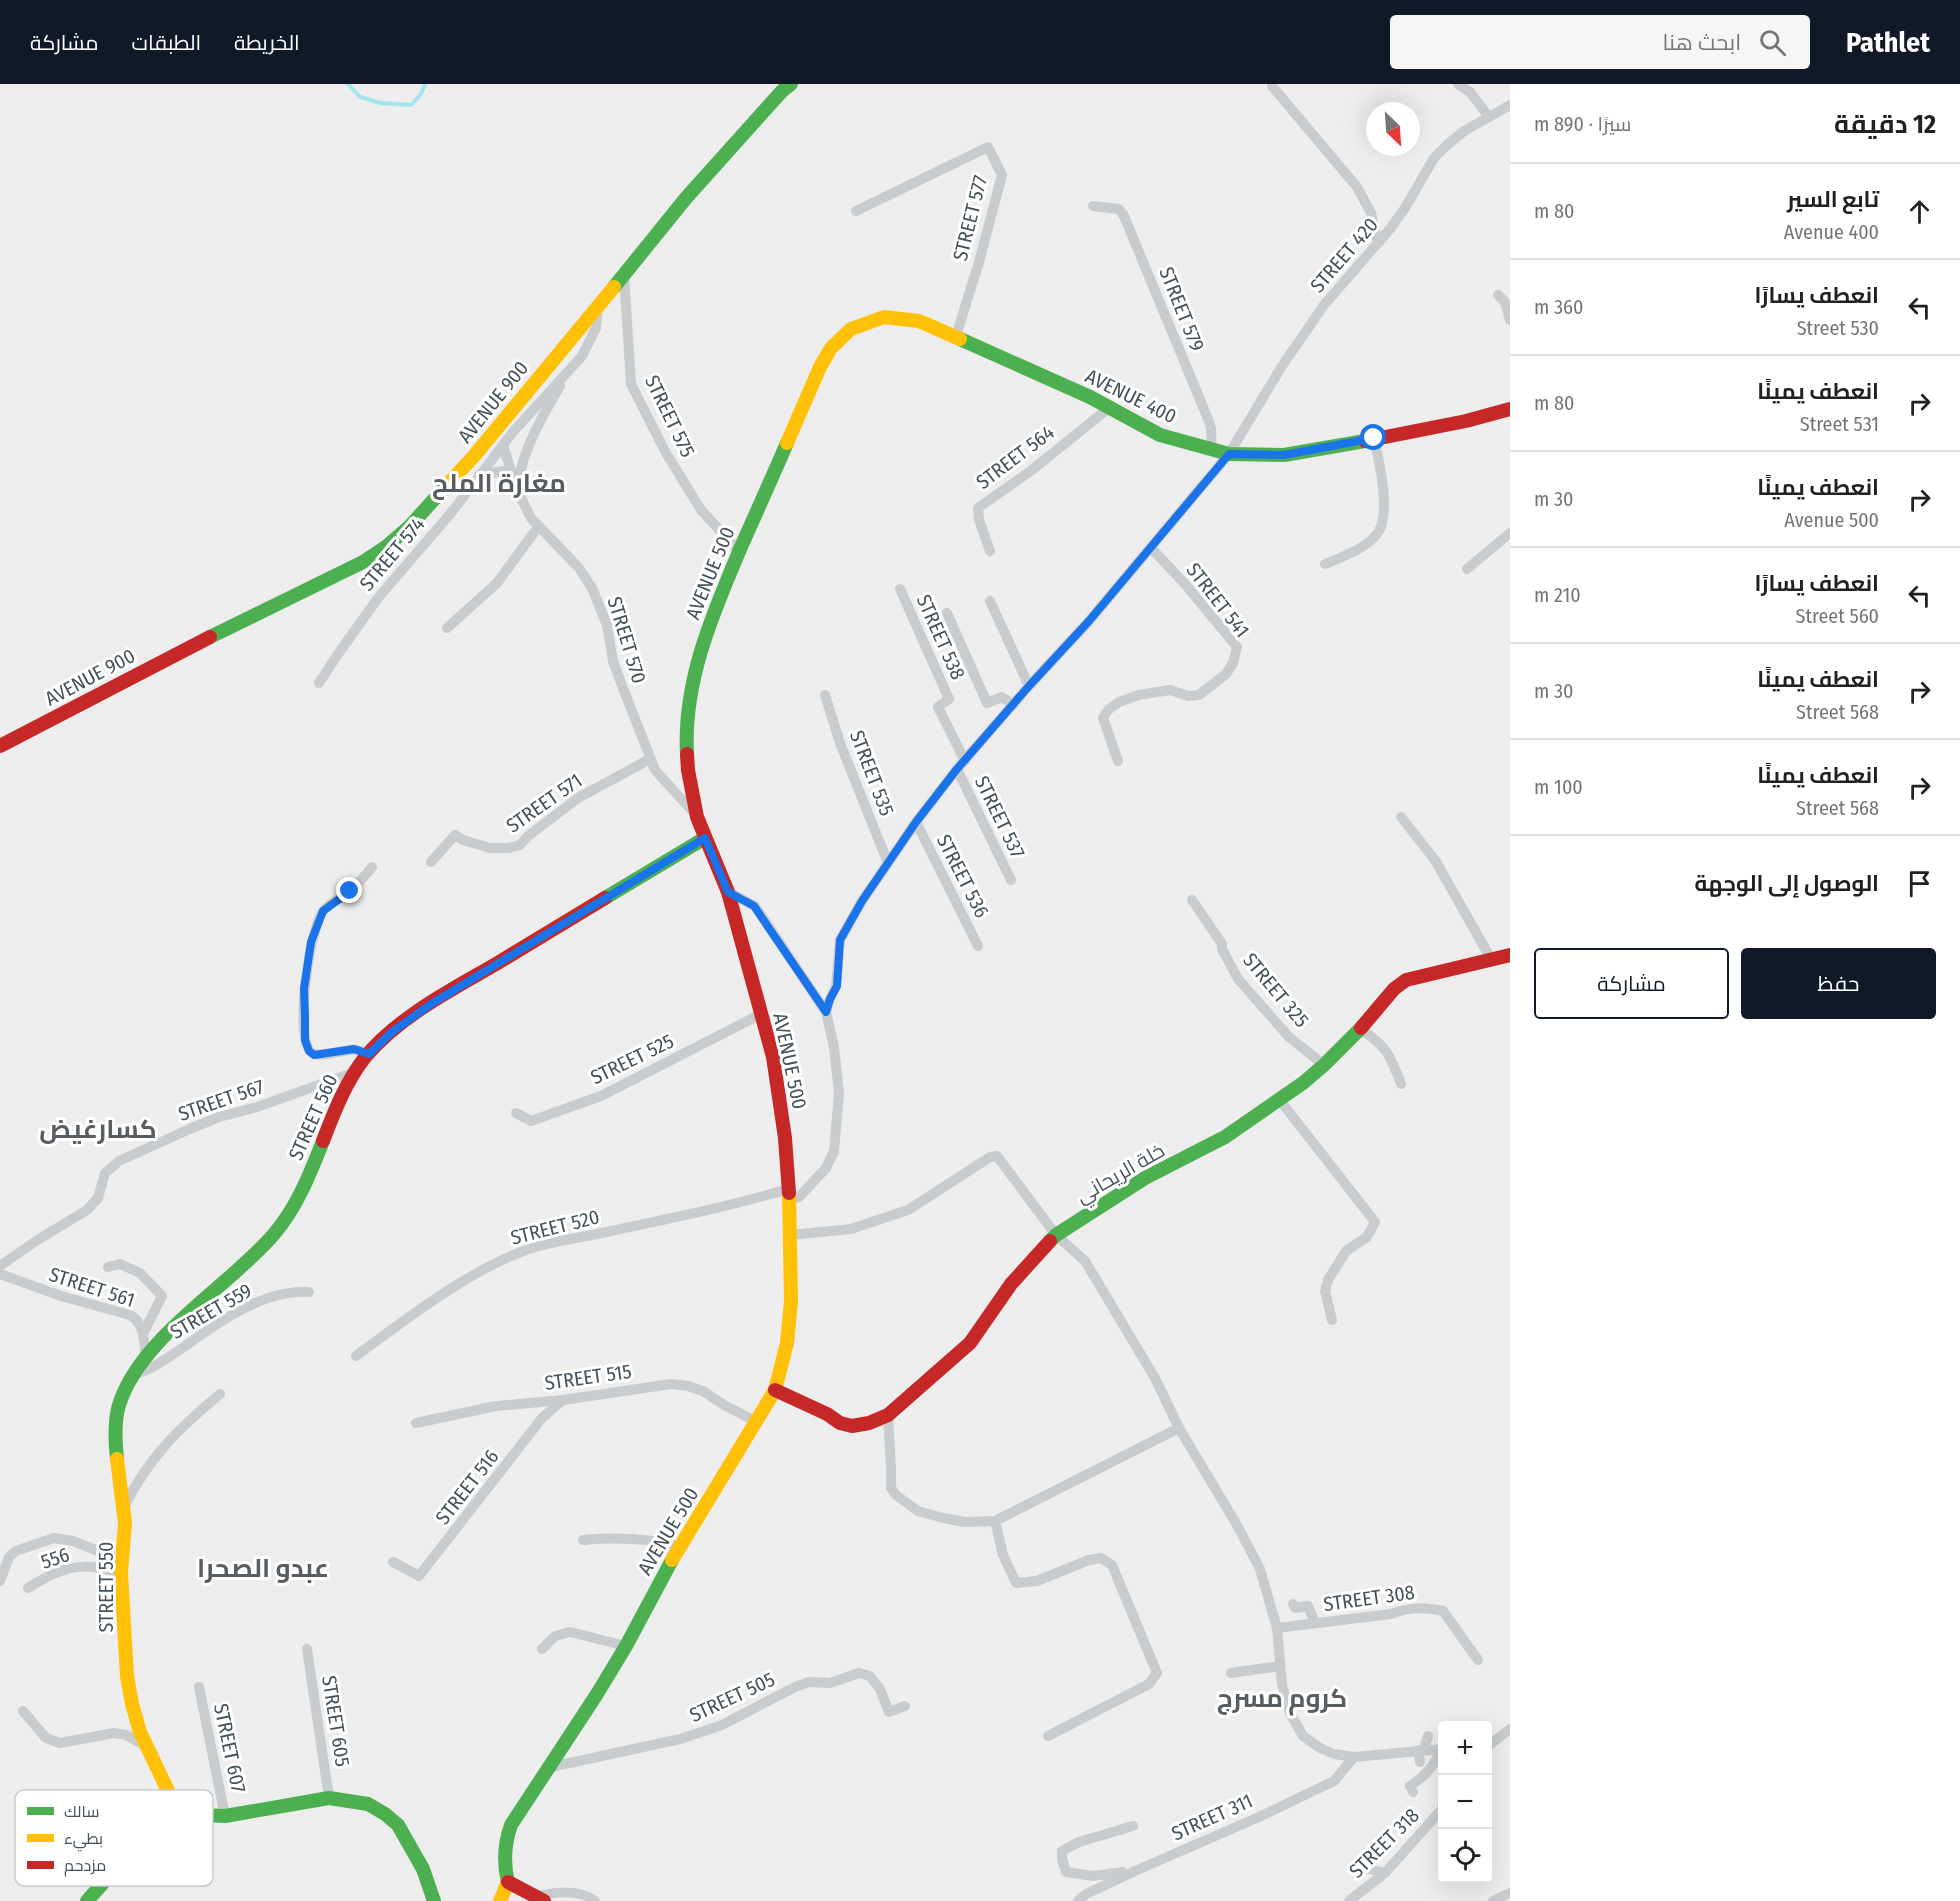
<!DOCTYPE html>
<html lang="ar">
<head>
<meta charset="utf-8">
<style>
	:root { --surface:#fff; --page:#f6f6f6; --text:#202124; --muted:#757577; --line:#e0e0e0; --accent:#111827 }
	body { margin:0; font-family:"Fira Sans Condensed",Cairo,sans-serif; background:var(--page); color:var(--text); direction:rtl }
	.controls { position:absolute; right:18px; bottom:18px; display:grid; overflow:hidden; border-radius:6px; box-shadow:0 6px 24px #0002 }
	.controls button { width:54px; height:54px; display:grid; place-items:center; padding:0; border:0; border-bottom:2px solid var(--line); background:var(--surface); color:var(--text); font:30px sans-serif }
	.compass { position:absolute; left:1366px; top:18px; width:54px; height:54px; border-radius:50%; background:var(--surface); box-shadow:0 6px 24px #0002; rotate:155deg }
	.stop { position:absolute; width:18px; height:18px; margin:-14px; border:4px solid #1a73e8; border-radius:50%; background:#fff }
	.stop.end { background:#1a73e8; border-color:#fff; box-shadow:0 2px 6px #0008 }
	.list { margin:0; padding:0; list-style:none }
	h2 { display:flex; justify-content:space-between; align-items:center; height:78px; margin:0; padding:0 24px; font-size:26px }
	h2 small { font-size:20px; font-weight:400; color:var(--muted) }
	.list li { display:grid; grid-template-columns:39px 1fr auto; gap:18px; align-items:center; box-sizing:border-box; height:96px; padding:0 24px; border-top:2px solid var(--line) }
	.list b { display:block; font-size:22px; white-space:nowrap }
	.list p { margin:0; font-size:20px; white-space:nowrap; color:var(--muted) }
	.list em { font-size:20px; font-style:normal; color:var(--muted) }
	.actions { display:flex; gap:12px; padding:18px 24px }
	.actions a { flex:1; padding:14px 0; border:2px solid var(--accent); border-radius:6px; text-align:center; font-size:21px; color:var(--accent) }
	.actions .main { background:var(--accent); color:#fff }
	.icon { flex:none; width:33px; height:33px; fill:none; stroke:currentColor; stroke-width:2; stroke-linecap:round; stroke-linejoin:round }
	.map { position:relative; flex:none; width:1510px; height:1817px; overflow:hidden; direction:ltr }
	header { display:flex; align-items:center; gap:36px; box-sizing:border-box; height:84px; padding:0 30px; background:var(--accent); color:#fff }
	header strong { font-size:28px }
	nav { display:flex; gap:33px; margin-inline-start:auto; font-size:21px }
	.search { width:420px; height:54px; background:var(--page); display:flex; align-items:center; gap:15px; box-sizing:border-box; padding:0 21px; border-radius:6px; color:var(--muted); font-size:22px }
	main { display:flex }
	aside { flex:1; background:var(--surface) }
	.map>svg:first-child { display:block }
	.lines { fill:none; stroke-linecap:round; stroke-linejoin:round }
	.stream { stroke:#a2e5ee; stroke-width:4 }
	.street { stroke:#c9ccce; stroke-width:10 }
	.fast { stroke:#4caf50; stroke-width:14 }
	.slow { stroke:#ffc107; stroke-width:14 }
	.jam { stroke:#c62828; stroke-width:14 }
	.route { stroke:#1a73e8; stroke-width:8 }
	.labels { text-anchor:middle; dominant-baseline:central; stroke-width:6; stroke-linejoin:round; paint-order:stroke }
	.street-label { font-size:20px; fill:#44525a; stroke:#fff }
	.district-label { font-size:26px; font-weight:bold; fill:#585d61; stroke:#fff }
	.key { fill:#fff; stroke:#c7cbce; stroke-width:1.5 }
	.key-label { font-size:16px; fill:#44525a }
</style>
</head>
<body>
<header>
<strong>Pathlet</strong>
<div class="search"><svg class="icon" aria-label="search" viewBox="0 0 24 24"><circle cx="10" cy="10" r="6"/><path d="M15 15l6 6"/></svg>ابحث هنا</div>
<nav><a>الخريطة</a><a>الطبقات</a><a>مشاركة</a></nav>
</header>
<main>
<aside>
<h2>12 دقيقة<small>سيرًا · 890 m</small></h2>
<ul class="list">
<li><svg class="icon" aria-label="ahead" viewBox="0 0 24 24"><path d="M12 20V5M6 11l6-6 6 6"/></svg><div><b>تابع السير</b><p>Avenue 400</p></div><em>80 m</em></li>
<li><svg class="icon" aria-label="left" viewBox="0 0 24 24"><path d="M17 20v-9H6M10 6l-5 5 5 5"/></svg><div><b>انعطف يسارًا</b><p>Street 530</p></div><em>360 m</em></li>
<li><svg class="icon" aria-label="right" viewBox="0 0 24 24"><path d="M7 20v-9h11M14 6l5 5-5 5"/></svg><div><b>انعطف يمينًا</b><p>Street 531</p></div><em>80 m</em></li>
<li><svg class="icon" aria-label="right" viewBox="0 0 24 24"><path d="M7 20v-9h11M14 6l5 5-5 5"/></svg><div><b>انعطف يمينًا</b><p>Avenue 500</p></div><em>30 m</em></li>
<li><svg class="icon" aria-label="left" viewBox="0 0 24 24"><path d="M17 20v-9H6M10 6l-5 5 5 5"/></svg><div><b>انعطف يسارًا</b><p>Street 560</p></div><em>210 m</em></li>
<li><svg class="icon" aria-label="right" viewBox="0 0 24 24"><path d="M7 20v-9h11M14 6l5 5-5 5"/></svg><div><b>انعطف يمينًا</b><p>Street 568</p></div><em>30 m</em></li>
<li><svg class="icon" aria-label="right" viewBox="0 0 24 24"><path d="M7 20v-9h11M14 6l5 5-5 5"/></svg><div><b>انعطف يمينًا</b><p>Street 568</p></div><em>100 m</em></li>
<li><svg class="icon" aria-label="arrive" viewBox="0 0 24 24"><path d="M6 21V4h12l-3 4 3 4H6"/></svg><div><b>الوصول إلى الوجهة</b></div></li>
</ul>
<div class="actions"><a class="main">حفظ</a><a>مشاركة</a></div>
</aside>
<div class="map">
<svg width="1510" height="1817" viewBox="0 0 1510 1817">
	<rect width="100%" height="100%" fill="#eeeded"/>
	<g class="lines">
		<path class="stream" d="M 348,0 L 360,13 L 381,19 L 411,21 L 421,10 L 425,0"/>
		<g class="street">
			<path d="M 1458,0 L 1470,8 L 1489,33"/>
			<path d="M 1272,2 L 1357,103 L 1371,129 L 1378,159"/>
			<path d="M 1093,122 L 1119,125 L 1124,132 L 1208,335 L 1211,344 L 1212,366"/>
			<path d="M 856,127 L 988,63 L 1002,91 L 979,178 L 956,252"/>
			<path d="M 624,191 L 631,300 L 666,369 L 701,426 L 739,467"/>
			<path d="M 1498,211 L 1505,218 L 1510,236"/>
			<path d="M 503,361 L 517,406 L 531,434 L 579,484 L 592,504 L 607,541 L 613,577 L 621,599 L 655,686 L 695,730"/>
			<path d="M 479,391 L 503,387 L 512,398"/>
			<path d="M 518,400 C 522,367 543,331 560,302"/>
			<path d="M 990,467 L 979,436 L 978,424 L 1032,386 L 1110,323"/>
			<path d="M 1325,480 C 1342,473 1365,465 1377,450 C 1392,431 1379,377 1374,354"/>
			<path d="M 1467,485 L 1510,449"/>
			<path d="M 900,505 L 949,615 L 938,623 L 965,677"/>
			<path d="M 990,517 L 1029,602"/>
			<path d="M 947,529 L 987,619 L 1002,613 L 1013,621"/>
			<path d="M 447,544 L 497,499 L 538,443"/>
			<path d="M 319,599 L 338,570 L 378,514 L 451,429 L 513,348 L 582,272 L 596,244 L 598,223"/>
			<path d="M 825,611 L 840,659 L 888,779"/>
			<path d="M 1118,677 L 1103,634 L 1108,626 L 1119,618 L 1139,611 L 1170,606 L 1188,612 L 1199,611 L 1226,590 L 1233,579 L 1237,563 L 1186,501 L 1151,464"/>
			<path d="M 957,685 L 1011,796"/>
			<path d="M 1401,733 L 1435,776 L 1491,875"/>
			<path d="M 916,738 L 978,862"/>
			<path d="M 431,778 L 455,751 L 463,756 L 490,764 L 509,764 L 520,761 L 528,752 L 578,714 L 650,675"/>
			<path d="M 728,808 L 755,822 L 826,928"/>
			<path d="M 1192,816 L 1222,860 L 1222,865 L 1238,895 L 1289,953 L 1324,981"/>
			<path d="M 1360,945 C 1387,962 1390,971 1401,1000"/>
			<path d="M 369,970 C 363,968 357,965 351,966 C 342,966 318,975 311,968 C 294,954 309,843 324,826 C 331,818 342,813 350,807 C 358,800 365,792 372,783"/>
			<path d="M 1279,1015 L 1375,1138 L 1367,1153 L 1346,1167 L 1328,1196 L 1325,1207 L 1332,1236"/>
			<path d="M 516,1029 L 531,1037 L 601,1012 L 761,930"/>
			<path d="M 790,1116 L 799,1113 L 826,1084 L 834,1067 L 839,1009 L 834,963 L 826,928 L 830,915 L 836,902 L 840,856 L 862,817 L 916,738 L 957,685 L 1029,602 L 1089,537 L 1229,370 L 1282,282 L 1324,221 L 1390,145 L 1405,124 L 1434,74 L 1448,60 L 1464,47 L 1510,21"/>
			<path d="M 790,1151 L 851,1145 L 908,1126 L 990,1073 L 997,1072 L 1056,1151 L 1085,1177 L 1155,1294 L 1179,1344 L 1237,1441 L 1260,1485 L 1277,1544 L 1282,1601 L 1290,1629 L 1303,1652 L 1320,1664 L 1334,1670 L 1354,1673 L 1442,1665"/>
			<path d="M 0,1182 L 39,1155 L 87,1126 L 98,1114 L 105,1089 L 119,1077 L 192,1044 L 219,1033 L 257,1023 L 355,988"/>
			<path d="M 108,1183 L 120,1180 L 140,1189 L 162,1212 L 143,1250"/>
			<path d="M 0,1190 L 61,1212 L 130,1231 C 145,1239 144,1259 146,1274"/>
			<path d="M 356,1272 C 406,1235 468,1187 526,1166 C 548,1158 578,1154 602,1149 C 663,1136 728,1123 788,1105"/>
			<path d="M 136,1290 C 154,1285 168,1273 184,1263 C 218,1238 265,1205 309,1208"/>
			<path d="M 888,1331 L 891,1383 L 891,1404 L 896,1411 L 918,1427 L 943,1434 L 964,1438 L 995,1437 L 1179,1344"/>
			<path d="M 416,1339 L 496,1322 L 563,1316 L 671,1300 L 688,1302 L 703,1307 L 724,1321 L 757,1338"/>
			<path d="M 124,1423 C 149,1373 178,1345 220,1310"/>
			<path d="M 995,1437 L 1003,1471 L 1016,1499 L 1037,1497 L 1089,1476 L 1101,1474 L 1112,1481 L 1157,1589 L 1149,1600 L 1048,1652"/>
			<path d="M 583,1456 C 617,1453 648,1454 680,1462"/>
			<path d="M 393,1478 L 419,1492 L 542,1334 L 563,1316"/>
			<path d="M 0,1497 L 9,1473 L 16,1467 L 54,1454 L 73,1457 L 121,1476"/>
			<path d="M 28,1504 C 38,1498 47,1492 58,1488 C 73,1482 100,1479 114,1490 C 117,1493 120,1498 123,1501"/>
			<path d="M 1293,1520 L 1295,1524 L 1308,1522 L 1315,1539"/>
			<path d="M 1277,1544 L 1391,1530 C 1410,1523 1424,1523 1443,1527 L 1478,1576"/>
			<path d="M 307,1565 L 329,1714"/>
			<path d="M 542,1565 L 555,1552 L 570,1548 L 626,1562"/>
			<path d="M 1231,1589 L 1280,1582"/>
			<path d="M 199,1603 L 225,1732"/>
			<path d="M 23,1627 L 46,1654 L 60,1659 L 114,1649 L 126,1651 L 146,1662"/>
			<path d="M 1488,1662 L 1510,1645"/>
			<path d="M 1424,1665 L 1428,1652"/>
			<path d="M 1418,1666 L 1420,1678"/>
			<path d="M 551,1683 L 680,1655 L 722,1641 L 795,1603 L 809,1598 L 830,1599 L 859,1589 L 870,1592 L 880,1605 L 889,1628 L 905,1622"/>
			<path d="M 1413,1708 L 1410,1702 C 1426,1692 1434,1681 1442,1665"/>
			<path d="M 107,1721 C 108,1748 110,1751 128,1771"/>
			<path d="M 1361,1783 L 1385,1789"/>
			<path d="M 1123,1788 L 1093,1792 L 1066,1788 L 1062,1775 L 1062,1767 L 1079,1758 L 1133,1742"/>
			<path d="M 534,1813 C 553,1808 578,1804 595,1817"/>
			<path d="M 1078,1817 L 1086,1810 L 1135,1787 L 1259,1733 L 1334,1697 L 1354,1673"/>
			<path d="M 1349,1817 L 1385,1789 L 1442,1725"/>
			<path d="M 1493,1817 L 1510,1809"/>
		</g>
		<g class="fast">
			<path d="M 614,203 L 686,114 L 782,7 L 791,0"/>
			<path d="M 960,255 L 1090,313 L 1160,351 L 1229,370 L 1284,371 L 1365,357"/>
			<path d="M 210,553 L 363,478 L 387,462 L 410,442 L 447,401"/>
			<path d="M 687,670 C 683,597 713,529 741,463 C 756,429 772,394 787,359"/>
			<path d="M 605,814 L 705,754"/>
			<path d="M 1050,1157 L 1056,1151 L 1145,1094 L 1225,1053 L 1303,999 L 1324,981 L 1361,944"/>
			<path d="M 117,1375 C 115,1357 114,1338 119,1321 C 140,1253 230,1202 274,1150 C 297,1123 310,1090 323,1057"/>
			<path d="M 508,1798 C 503,1778 504,1761 511,1741 L 597,1610 L 626,1562 L 672,1476"/>
			<path d="M 87,1817 L 128,1771 L 179,1730 L 225,1732 L 329,1714 L 368,1720 L 385,1730 L 398,1741 L 423,1785 L 434,1817"/>
		</g>
		<g class="slow">
			<path d="M 787,359 L 820,283 L 831,264 L 851,245 L 884,233 L 919,237 L 960,255"/>
			<path d="M 447,401 L 474,372 L 614,203"/>
			<path d="M 117,1375 L 125,1439 L 121,1489 L 127,1592 L 132,1620 L 140,1648 L 179,1730"/>
			<path d="M 672,1476 L 775,1306 L 787,1259 L 791,1217 L 789,1109"/>
			<path d="M 500,1817 L 508,1798"/>
		</g>
		<g class="jam">
			<path d="M 1365,357 L 1466,337 L 1510,325"/>
			<path d="M 0,662 L 210,553"/>
			<path d="M 687,670 L 688,686 L 697,733 L 728,808 L 773,973 L 785,1054 L 789,1109"/>
			<path d="M 1361,944 L 1394,905 L 1406,896 L 1510,871"/>
			<path d="M 323,1057 C 334,1028 346,997 366,972 C 400,932 451,906 496,880 C 532,858 569,836 605,814"/>
			<path d="M 775,1306 L 827,1330 L 840,1339 L 852,1342 L 869,1339 L 888,1331 L 970,1259 L 1011,1200 L 1050,1157"/>
			<path d="M 508,1798 L 544,1817"/>
		</g>
	</g>
	<g class="lines">
		<path class="route" d="M 350,807 L 323,827 L 311,858 L 304,905 L 305,933 L 305,956 L 309,967 L 314,971 L 354,965 L 369,970 L 392,948 L 431,920 L 705,754 L 728,808 L 754,822 L 826,928 L 830,915 L 837,902 L 840,856 L 862,817 L 916,738 L 957,685 L 1029,602 L 1089,537 L 1229,370 L 1284,371 L 1374,354"/>
	</g>
	<g class="labels">
		<g class="street-label">
			<text transform="translate(970 134) rotate(-76)">STREET 577</text>
			<text transform="translate(1344 171) rotate(-49)">STREET 420</text>
			<text transform="translate(1182 225) rotate(68)">STREET 579</text>
			<text transform="translate(1131 312) rotate(26)">AVENUE 400</text>
			<text transform="translate(493 318) rotate(-51)">AVENUE 900</text>
			<text transform="translate(670 332) rotate(64)">STREET 575</text>
			<text transform="translate(1015 373) rotate(-37)">STREET 564</text>
			<text transform="translate(392 470) rotate(-50)">STREET 574</text>
			<text transform="translate(710 489) rotate(-68)">AVENUE 500</text>
			<text transform="translate(1218 516) rotate(52)">STREET 541</text>
			<text transform="translate(941 553) rotate(66)">STREET 538</text>
			<text transform="translate(627 556) rotate(73)">STREET 570</text>
			<text transform="translate(90 593) rotate(-28)">AVENUE 900</text>
			<text transform="translate(872 689) rotate(69)">STREET 535</text>
			<text transform="translate(544 719) rotate(-35)">STREET 571</text>
			<text transform="translate(1000 733) rotate(64)">STREET 537</text>
			<text transform="translate(963 792) rotate(63)">STREET 536</text>
			<text transform="translate(1276 906) rotate(50)">STREET 325</text>
			<text transform="translate(632 975) rotate(-26)">STREET 525</text>
			<text transform="translate(790 977) rotate(78)">AVENUE 500</text>
			<text transform="translate(221 1016) rotate(-19)">STREET 567</text>
			<text transform="translate(313 1033) rotate(-66)">STREET 560</text>
			<text transform="translate(1120 1089) rotate(-30)">خلة الريحاني</text>
			<text transform="translate(555 1143) rotate(-14)">STREET 520</text>
			<text transform="translate(92 1203) rotate(18)">STREET 561</text>
			<text transform="translate(211 1227) rotate(-30)">STREET 559</text>
			<text transform="translate(588 1293) rotate(-8)">STREET 515</text>
			<text transform="translate(467 1403) rotate(-52)">STREET 516</text>
			<text transform="translate(668 1447) rotate(-59)">AVENUE 500</text>
			<text transform="translate(55 1474) rotate(-18)">556</text>
			<text transform="translate(106 1503) rotate(-90)">STREET 550</text>
			<text transform="translate(1369 1514) rotate(-8)">STREET 308</text>
			<text transform="translate(732 1613) rotate(-25)">STREET 505</text>
			<text transform="translate(336 1637) rotate(81)">STREET 605</text>
			<text transform="translate(230 1664) rotate(78)">STREET 607</text>
			<text transform="translate(1212 1733) rotate(-24)">STREET 311</text>
			<text transform="translate(1384 1759) rotate(-45)">STREET 318</text>
		</g>
		<g class="district-label">
			<text x="499" y="399">مغارة الملح</text>
			<text x="98" y="1045">كسارغيض</text>
			<text x="263" y="1484">عبدو الصحرا</text>
			<text x="1282" y="1614">كروم مسرج</text>
		</g>
	</g>
	<rect x="15" y="1706" width="198" height="96" rx="9" class="key"/>
	<rect x="27" y="1723" width="27" height="8" fill="#4caf50"/>
	<rect x="27" y="1750" width="27" height="8" fill="#ffc107"/>
	<rect x="27" y="1777" width="27" height="8" fill="#c62828"/>
	<g class="key-label">
		<text x="64" y="1733">سالك</text>
		<text x="64" y="1760">بطيء</text>
		<text x="64" y="1787">مزدحم</text>
	</g>
</svg>
<div class="controls">
<button>+</button>
<button>−</button>
<button><svg class="icon" aria-label="locate" viewBox="0 0 24 24"><circle cx="12" cy="12" r="6"/><path d="M12 2v4M12 18v4M2 12h4M18 12h4"/></svg></button>
</div>
<svg class="compass" viewBox="-18 -18 36 36"><path d="M0-13l5 13h-10z" fill="#e53935"/><path d="M0 13l5-13h-10z" fill="#757577"/></svg>
<div class="stop" style="left:1374px;top:354px"></div>
<div class="stop end" style="left:350px;top:807px"></div>
</div>
</main>
</body>
</html>
